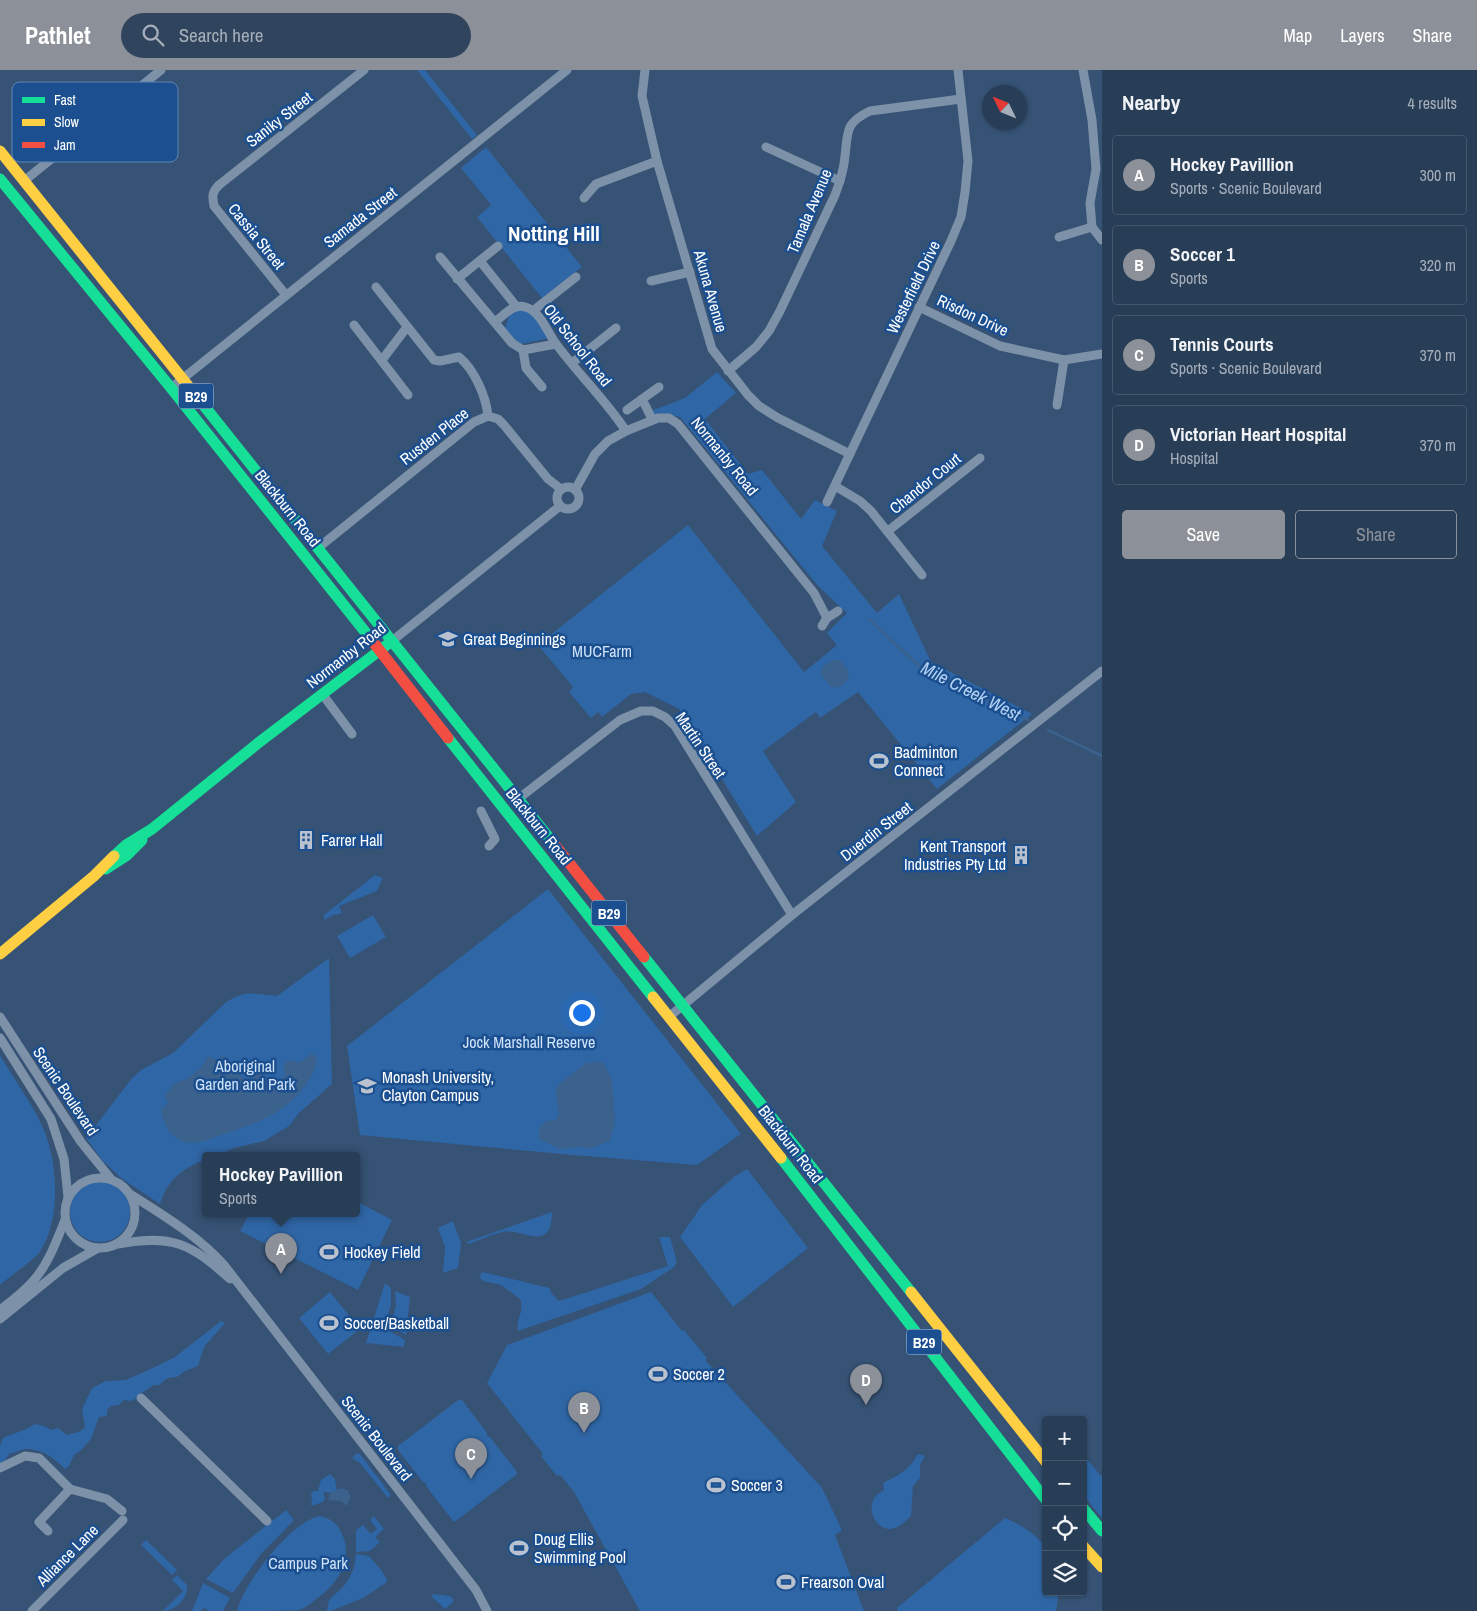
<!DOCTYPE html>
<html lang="en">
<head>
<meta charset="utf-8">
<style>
	:root { --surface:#283e57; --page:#30455d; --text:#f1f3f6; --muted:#a5aeba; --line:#44576d; --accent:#8c9099 }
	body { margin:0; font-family:"Archivo Narrow",sans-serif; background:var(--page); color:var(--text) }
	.controls { position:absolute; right:15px; bottom:15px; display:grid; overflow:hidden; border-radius:5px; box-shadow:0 1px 4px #0004 }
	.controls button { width:45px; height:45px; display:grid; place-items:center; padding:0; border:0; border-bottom:1px solid var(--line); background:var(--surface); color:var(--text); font:25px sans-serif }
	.compass { position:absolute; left:982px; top:15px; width:45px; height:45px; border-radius:50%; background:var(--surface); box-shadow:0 1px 4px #0004; rotate:313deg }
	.you { position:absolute; left:581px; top:942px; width:18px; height:18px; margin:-12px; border:4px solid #fff; border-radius:50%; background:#1a73e8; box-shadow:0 0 0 8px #1a73e833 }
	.badge { display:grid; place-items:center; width:32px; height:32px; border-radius:50%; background:var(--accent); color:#fff; font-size:16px; font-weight:700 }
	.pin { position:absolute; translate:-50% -41px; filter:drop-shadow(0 1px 2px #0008) }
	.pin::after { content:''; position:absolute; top:26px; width:18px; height:15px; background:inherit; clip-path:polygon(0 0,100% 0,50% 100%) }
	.popup { position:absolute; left:202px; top:1082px; width:158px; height:65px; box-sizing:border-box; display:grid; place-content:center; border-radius:5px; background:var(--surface); filter:drop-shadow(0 1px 4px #0005); font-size:16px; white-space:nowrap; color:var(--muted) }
	.popup b { font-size:19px; color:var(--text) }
	.popup::after { content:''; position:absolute; left:50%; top:100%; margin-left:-10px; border:10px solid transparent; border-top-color:var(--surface) }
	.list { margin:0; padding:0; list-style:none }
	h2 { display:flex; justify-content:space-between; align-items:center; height:65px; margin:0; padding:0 20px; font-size:21px }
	h2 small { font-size:16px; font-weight:400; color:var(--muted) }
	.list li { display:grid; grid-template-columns:32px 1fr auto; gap:15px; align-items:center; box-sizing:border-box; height:80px; margin:0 10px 10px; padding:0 10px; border:1px solid var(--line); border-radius:5px }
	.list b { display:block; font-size:19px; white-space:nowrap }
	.list p { margin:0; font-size:16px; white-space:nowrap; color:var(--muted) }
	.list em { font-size:16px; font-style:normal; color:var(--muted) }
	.actions { display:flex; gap:10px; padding:15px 20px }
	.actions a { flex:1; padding:11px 0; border:1px solid var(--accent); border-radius:5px; text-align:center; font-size:18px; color:var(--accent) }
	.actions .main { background:var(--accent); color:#fff }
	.icon { flex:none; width:28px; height:28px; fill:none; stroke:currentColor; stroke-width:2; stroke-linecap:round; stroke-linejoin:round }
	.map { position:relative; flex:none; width:1102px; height:1541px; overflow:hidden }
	header { display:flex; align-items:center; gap:30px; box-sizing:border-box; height:70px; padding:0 25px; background:var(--accent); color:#fff }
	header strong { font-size:24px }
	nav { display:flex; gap:28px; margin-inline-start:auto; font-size:18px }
	.search { width:350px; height:45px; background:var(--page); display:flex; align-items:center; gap:12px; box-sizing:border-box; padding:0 18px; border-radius:28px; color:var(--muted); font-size:19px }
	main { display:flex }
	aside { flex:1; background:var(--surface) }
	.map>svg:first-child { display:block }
	.green { fill:#2f66a5 }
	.water { fill:#3b618d }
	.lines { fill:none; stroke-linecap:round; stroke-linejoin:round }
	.stream { stroke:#3b618d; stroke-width:2.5 }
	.street { stroke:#7d92a8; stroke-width:9 }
	.fast { stroke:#16e098; stroke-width:11 }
	.slow { stroke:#ffcf43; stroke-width:11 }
	.jam { stroke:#f24e42; stroke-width:11 }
	.labels { text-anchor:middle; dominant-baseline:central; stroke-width:5; stroke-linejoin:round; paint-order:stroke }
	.shield { fill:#1b4f8f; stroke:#bbcadd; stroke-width:1 }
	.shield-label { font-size:15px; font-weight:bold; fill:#fff }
	.street-label { font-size:16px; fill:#fff; stroke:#1b4f8f }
	.poi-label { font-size:16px; fill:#fff; stroke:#1b4f8f; text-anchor:start }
	.park-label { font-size:16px; fill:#cfe3fa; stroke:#1b4f8f }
	.water-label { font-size:18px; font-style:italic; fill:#b5d3f5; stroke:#1b4f8f }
	.district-label { font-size:21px; font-weight:bold; fill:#fff; stroke:#1b4f8f }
	.key { fill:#1b4f8f; stroke:#5f84b1; stroke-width:1 }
	.key-label { font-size:14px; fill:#fff }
</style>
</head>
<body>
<header>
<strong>Pathlet</strong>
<div class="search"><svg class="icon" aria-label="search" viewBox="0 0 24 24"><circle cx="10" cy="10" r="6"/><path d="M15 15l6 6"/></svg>Search here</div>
<nav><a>Map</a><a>Layers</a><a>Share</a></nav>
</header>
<main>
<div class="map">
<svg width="1102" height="1541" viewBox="0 0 1102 1541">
	<rect width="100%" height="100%" fill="#365274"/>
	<g class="green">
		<path d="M 417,0 L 425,0 L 477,65 L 472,69 Z"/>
		<path d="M 486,77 L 582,197 L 542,228 L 477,147 L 491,135 L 461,98 Z"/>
		<path d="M 524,238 L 538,249 L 550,268 L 521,274 L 513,268 L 505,258 L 510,244 Z"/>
		<path d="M 717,302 L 736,323 L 705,349 L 748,404 L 762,400 L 801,449 L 815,430 L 837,441 L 822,476 L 877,543 L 899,524 L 931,592 L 1032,644 L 937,719 L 858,622 L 820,648 L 816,642 L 763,681 L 796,732 L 757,766 L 679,639 L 645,622 L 631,624 L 602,647 L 598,642 L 591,648 L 569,622 L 573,617 L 538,575 L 688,455 L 804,602 L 837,575 L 827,563 L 847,543 L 818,516 L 680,347 L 660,343 L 653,345 L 651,341 L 685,328 Z"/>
		<path d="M 375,805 L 383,808 L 377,821 L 339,836 L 342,843 L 336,845 L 335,844 L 324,850 L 324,845 Z"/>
		<path d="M 548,819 L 741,1064 L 697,1095 L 572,1085 L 360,1065 L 347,976 Z"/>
		<path d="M 373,845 L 386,867 L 350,888 L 337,866 Z"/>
		<path d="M 329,888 L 332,1014 L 299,1043 L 289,1056 L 264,1071 L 234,1078 L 217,1085 L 206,1085 L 206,1089 C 182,1099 168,1109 160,1134 L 121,1108 L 102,1090 L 86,1068 L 132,1008 L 141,1000 L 173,983 L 225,933 C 245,919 255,924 277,926 Z"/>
		<path d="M 0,985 C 13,1008 33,1034 43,1058 C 58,1091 61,1149 41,1180 C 36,1189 9,1207 0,1215 Z"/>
		<path d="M 747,1099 L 808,1178 L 733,1237 L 680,1167 L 702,1135 L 735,1106 Z"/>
		<circle cx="100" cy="1142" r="30"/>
		<path d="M 356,1131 L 392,1150 L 358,1220 L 240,1161 L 250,1143 L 356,1143 Z"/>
		<path d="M 552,1142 C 552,1184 523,1158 503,1162 C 492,1164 480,1170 469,1174 L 466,1172 Z"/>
		<path d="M 453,1151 L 461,1173 L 458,1198 L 443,1203 L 445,1177 L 438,1158 Z"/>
		<path d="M 659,1167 L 670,1167 L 677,1192 L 674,1197 L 641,1219 L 518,1261 C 515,1249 525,1242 520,1229 L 501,1215 L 483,1211 L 479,1207 L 482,1202 L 550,1218 L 551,1223 L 559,1231 L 668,1196 Z"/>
		<path d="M 385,1213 L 391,1218 L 391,1235 L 384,1258 L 405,1270 L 404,1277 L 366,1273 Z"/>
		<path d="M 395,1221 L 410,1227 L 406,1265 L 390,1256 L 396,1236 Z"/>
		<path d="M 330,1222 L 360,1259 L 328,1284 L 299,1248 Z"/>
		<path d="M 651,1222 L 682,1261 L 684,1260 L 707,1288 L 705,1290 L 822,1418 L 842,1460 L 835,1465 L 864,1541 L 640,1541 L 574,1422 L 560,1405 L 557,1406 L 541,1386 L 543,1384 L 487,1313 L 507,1275 Z"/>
		<path d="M 221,1251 L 225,1253 L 204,1277 L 198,1296 L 185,1301 L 177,1307 L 168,1308 L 159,1315 L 154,1315 L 140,1324 L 139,1327 L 131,1331 L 124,1330 L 119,1335 L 111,1336 L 107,1340 L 107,1346 L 99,1347 L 91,1369 L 81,1380 L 74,1385 L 69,1396 L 65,1399 C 54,1388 41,1378 25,1379 C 20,1380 14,1383 9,1384 L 7,1388 L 0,1394 L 0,1376 L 3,1368 C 13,1363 26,1361 34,1354 L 44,1356 L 52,1360 L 58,1358 L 67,1365 L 78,1362 L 85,1358 L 82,1339 L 92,1318 L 106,1311 L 126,1310 L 159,1295 L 175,1287 Z"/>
		<path d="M 458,1330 L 462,1330 L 487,1363 L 487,1366 L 490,1367 L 517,1402 L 516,1405 L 456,1451 L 453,1451 L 426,1416 L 426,1413 L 423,1412 L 398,1380 L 398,1376 Z"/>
		<path d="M 357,1383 L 360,1384 L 391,1425 L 388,1428 L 360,1393 L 352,1388 Z"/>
		<path d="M 918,1384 L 925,1386 L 920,1395 L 920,1408 L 913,1416 L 911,1446 C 906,1451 899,1458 891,1459 C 876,1460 866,1439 875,1427 C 877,1424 881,1422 884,1420 L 883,1413 C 899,1405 909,1400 918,1384 Z"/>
		<path d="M 1083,1385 L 1102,1407 L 1102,1448 L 1083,1425 Z"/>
		<path d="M 330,1404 L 335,1409 L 337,1421 L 334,1423 L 323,1422 L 325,1429 L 323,1432 L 311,1436 L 312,1430 L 311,1423 L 314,1421 L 318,1421 L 321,1410 Z"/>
		<path d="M 286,1440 L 294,1450 L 261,1484 L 233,1523 L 206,1509 L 224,1489 Z"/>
		<path d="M 320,1446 C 330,1448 337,1453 341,1462 C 355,1489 337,1515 315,1530 C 310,1534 304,1539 299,1540 C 288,1541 250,1541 237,1541 C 244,1513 291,1451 320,1446 Z"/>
		<path d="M 374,1446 L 384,1459 L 375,1467 L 380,1472 L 370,1481 L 356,1482 L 356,1460 L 363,1455 L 371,1464 L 377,1459 L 370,1450 Z"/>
		<path d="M 1005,1448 C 1017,1453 1040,1465 1045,1479 C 1048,1485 1046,1513 1046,1522 L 1059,1522 L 1056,1541 L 898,1541 L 897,1538 Z"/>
		<path d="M 146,1470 L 177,1500 L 172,1505 L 141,1475 Z"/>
		<path d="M 356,1484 L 369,1486 L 382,1501 L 387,1510 L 387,1512 L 382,1516 L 380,1514 L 380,1517 L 363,1528 L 331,1541 L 327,1541 L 329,1530 L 343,1517 L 349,1509 L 354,1497 Z"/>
		<path d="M 177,1505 L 187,1515 C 189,1528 175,1541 163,1541 L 183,1521 L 172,1510 Z"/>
		<path d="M 203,1513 L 230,1528 L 223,1541 L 209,1541 L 204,1538 L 201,1541 L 192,1541 Z"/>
		<path d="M 433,1524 L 450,1526 L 453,1529 L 453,1532 L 445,1539 L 431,1526 Z"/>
	</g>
	<g class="water">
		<path d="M 832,590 L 840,590 L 849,602 C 848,613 843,618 831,617 L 820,603 L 824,596 Z"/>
		<path d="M 311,984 L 317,986 C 316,997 314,1002 308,1011 C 288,1042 261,1052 227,1063 C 212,1068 192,1079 176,1068 C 166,1061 163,1050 161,1039 L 168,1033 L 165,1025 L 175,1013 L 186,1009 L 200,999 L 208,986 L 216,990 L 223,985 C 233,991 236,1002 245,1010 L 254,1001 L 275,1011 L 285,1006 L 284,994 L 290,990 L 299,993 Z"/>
		<path d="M 597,992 L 604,993 L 612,1011 L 615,1052 L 610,1071 L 589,1079 L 580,1077 L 560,1079 L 539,1069 L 539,1058 L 546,1051 L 555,1050 L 559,1044 L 556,1023 L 557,1016 L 586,993 Z"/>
		<path d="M 341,1418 L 347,1420 L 351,1426 L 347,1436 L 341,1431 L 328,1430 L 330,1423 Z"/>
	</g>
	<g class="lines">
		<g class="stream">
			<path d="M 870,550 L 922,599 L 1028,650"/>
			<path d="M 1048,660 L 1102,686"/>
		</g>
		<g class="street">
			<path d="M 645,0 L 642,26 L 657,91 L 712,279 L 748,325 L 759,336 L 778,348 L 850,384"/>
			<path d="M 1083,0 L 1092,50 L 1096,99 L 1090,133 L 1092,157 L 1102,170"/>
			<path d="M 766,77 L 840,111"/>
			<path d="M 24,111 L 161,0"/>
			<path d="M 584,128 L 596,114 L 657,91"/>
			<path d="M 1059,167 L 1092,157"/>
			<path d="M 440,187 L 512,273 L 523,280 L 526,298 L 542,317"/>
			<path d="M 480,191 L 516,236"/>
			<path d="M 457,209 L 498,176"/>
			<path d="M 651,211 L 690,202"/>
			<path d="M 376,217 L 434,290 L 440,291 L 459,287 C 474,299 486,326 488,346"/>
			<path d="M 286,225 L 214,136 C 212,126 212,122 219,115 L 364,0"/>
			<path d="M 919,237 L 1000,276 L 1064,290 L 1102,284"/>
			<path d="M 534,240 L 576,207"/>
			<path d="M 496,251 C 504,245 514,233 525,237 C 540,241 546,259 554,271 C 576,302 605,329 626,361"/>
			<path d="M 354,255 L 408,325"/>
			<path d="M 523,280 L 556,274"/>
			<path d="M 382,290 L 407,257"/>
			<path d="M 572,293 L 616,258"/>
			<path d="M 728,301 L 756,277 L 769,261 L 780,241 L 835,125 C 840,112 844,99 845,86 C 848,61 845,53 870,41 L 961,29"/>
			<path d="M 171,318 L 567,0"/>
			<path d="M 642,329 L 652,349"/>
			<path d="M 1057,335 L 1064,290"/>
			<path d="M 627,340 L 659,317"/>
			<path d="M 835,416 L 860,431 L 871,441 L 922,505"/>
			<circle cx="568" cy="428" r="11"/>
			<path d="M 575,420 L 595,384 L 608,371 L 626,361 L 658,348 L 669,348 L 678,354 L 814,523 L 827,548"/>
			<path d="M 827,432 L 951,171 L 961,147 L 965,122 L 968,91 L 958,0"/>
			<path d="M 888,461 L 980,388"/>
			<path d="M 318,478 L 474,352 L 488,346 L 498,349 L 504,355 L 548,409 L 561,419"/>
			<path d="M 822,556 L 827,548 L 838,541"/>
			<path d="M 392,571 L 560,436"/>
			<path d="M 323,625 L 352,664"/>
			<path d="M 518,729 L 620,650 L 641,641 L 653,641 L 665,647 L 675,656 L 792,845"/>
			<path d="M 481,741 L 495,769 L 489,776"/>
			<path d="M 670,946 L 792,845 L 1102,601"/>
			<path d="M 0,947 L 81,1072 L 111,1109"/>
			<path d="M 0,968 L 51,1049 L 64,1089 L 68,1127"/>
			<circle cx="100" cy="1143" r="35"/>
			<path d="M 130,1124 C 163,1145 198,1166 224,1195 L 476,1520 L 487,1541"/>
			<path d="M 118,1174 C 172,1164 190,1173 230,1209"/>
			<path d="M 0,1240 C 12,1231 25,1221 35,1209 C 49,1192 57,1170 65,1150"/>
			<path d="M 0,1249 L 63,1198 L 98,1178"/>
			<path d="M 141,1328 L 267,1451"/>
			<path d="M 0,1398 L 25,1386 L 39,1388 L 70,1419 L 107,1429 L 122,1441"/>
			<path d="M 48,1461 L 39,1452 L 70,1419"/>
			<path d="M 32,1541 L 123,1450"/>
		</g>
		<g class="fast">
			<path d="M 0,109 L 171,318 L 370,568"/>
			<path d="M 193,322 L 554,774"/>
			<path d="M 448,668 L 653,927"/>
			<path d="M 114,786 L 126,775 L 152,759 L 257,674 L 392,571"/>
			<path d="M 106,799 L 126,786 L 142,770"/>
			<path d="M 644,887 L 911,1222"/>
			<path d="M 781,1088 L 1046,1430"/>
			<path d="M 1083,1438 L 1102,1461"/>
		</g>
		<g class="slow">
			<path d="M 0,81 L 193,322"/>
			<path d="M 0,884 L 94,806 L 114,786"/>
			<path d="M 653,927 L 781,1088"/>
			<path d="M 911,1222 L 1046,1392"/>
			<path d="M 1083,1476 L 1102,1497"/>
		</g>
		<g class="jam">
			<path d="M 370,568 L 448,668"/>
			<path d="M 554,774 L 644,887"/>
		</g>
	</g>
	<defs>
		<g id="school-bare" transform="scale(1.5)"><path d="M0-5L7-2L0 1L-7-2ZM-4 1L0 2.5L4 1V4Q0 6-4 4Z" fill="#b9c2ce" stroke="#1b4f8f" stroke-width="2.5" paint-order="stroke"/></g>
		<g id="stadium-bare" transform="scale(1.5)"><path d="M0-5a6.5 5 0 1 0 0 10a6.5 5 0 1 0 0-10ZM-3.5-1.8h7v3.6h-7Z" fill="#b9c2ce" stroke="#1b4f8f" stroke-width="2.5" paint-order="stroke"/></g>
		<g id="building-bare" transform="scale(1.5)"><path d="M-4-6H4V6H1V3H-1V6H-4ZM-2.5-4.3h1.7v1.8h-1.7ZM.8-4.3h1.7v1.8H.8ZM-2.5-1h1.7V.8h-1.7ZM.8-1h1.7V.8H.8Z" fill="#b9c2ce" stroke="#1b4f8f" stroke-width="2.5" paint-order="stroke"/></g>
		<g id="university-bare" transform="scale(1.5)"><path d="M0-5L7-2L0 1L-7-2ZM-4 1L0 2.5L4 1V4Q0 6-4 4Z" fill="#b9c2ce" stroke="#1b4f8f" stroke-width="2.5" paint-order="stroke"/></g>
	</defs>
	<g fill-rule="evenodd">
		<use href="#school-bare" x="448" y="569"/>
		<use href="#stadium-bare" x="879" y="691"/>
		<use href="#building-bare" x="306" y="770"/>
		<use href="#building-bare" x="1021" y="785"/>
		<use href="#university-bare" x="367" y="1016"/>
		<use href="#stadium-bare" x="329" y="1182"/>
		<use href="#stadium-bare" x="329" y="1253"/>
		<use href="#stadium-bare" x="658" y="1304"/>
		<use href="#stadium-bare" x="716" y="1415"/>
		<use href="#stadium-bare" x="519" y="1478"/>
		<use href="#stadium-bare" x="786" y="1512"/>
	</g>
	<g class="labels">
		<g class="shield">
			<rect x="178.5" y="313.5" width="35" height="25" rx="4"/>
			<rect x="591.5" y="830.5" width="35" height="25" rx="4"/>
			<rect x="906.5" y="1259.5" width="35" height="25" rx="4"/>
		</g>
		<g class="shield-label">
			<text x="196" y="326">B29</text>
			<text x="609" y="843">B29</text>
			<text x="924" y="1272">B29</text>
		</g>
		<g class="street-label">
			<text transform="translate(279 49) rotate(-38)">Saniky Street</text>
			<text transform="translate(809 141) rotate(-67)">Tamala Avenue</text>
			<text transform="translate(360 147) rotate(-38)">Samada Street</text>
			<text transform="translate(257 166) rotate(51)">Cassia Street</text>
			<text transform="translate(913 217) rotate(-64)">Westerfield Drive</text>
			<text transform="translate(711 221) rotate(74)">Akuna Avenue</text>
			<text transform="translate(973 245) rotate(25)">Risdon Drive</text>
			<text transform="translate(578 275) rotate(52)">Old School Road</text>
			<text transform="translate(434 366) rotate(-38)">Rusden Place</text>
			<text transform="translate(725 386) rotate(51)">Normanby Road</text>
			<text transform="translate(925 413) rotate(-39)">Chandor Court</text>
			<text transform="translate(288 438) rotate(51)">Blackburn Road</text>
			<text transform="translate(346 585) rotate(-38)">Normanby Road</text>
			<text transform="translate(701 675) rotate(56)">Martin Street</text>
			<text transform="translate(539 756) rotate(51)">Blackburn Road</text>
			<text transform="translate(876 761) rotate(-38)">Duerdin Street</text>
			<text transform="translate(66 1021) rotate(56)">Scenic Boulevard</text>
			<text transform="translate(791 1074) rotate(52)">Blackburn Road</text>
			<text transform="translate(377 1368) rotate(52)">Scenic Boulevard</text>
			<text transform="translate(67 1485) rotate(-45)">Alliance Lane</text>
		</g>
		<g class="poi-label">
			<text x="463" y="569">Great Beginnings</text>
			<text x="894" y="682">Badminton<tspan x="894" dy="18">Connect</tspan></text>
			<text x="321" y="770">Farrer Hall</text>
			<text x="1006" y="776" text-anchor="end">Kent Transport<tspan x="1006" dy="18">Industries Pty Ltd</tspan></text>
			<text x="382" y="1007">Monash University,<tspan x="382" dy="18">Clayton Campus</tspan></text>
			<text x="344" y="1182">Hockey Field</text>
			<text x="344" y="1253">Soccer/Basketball</text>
			<text x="673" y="1304">Soccer 2</text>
			<text x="731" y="1415">Soccer 3</text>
			<text x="534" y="1469">Doug Ellis<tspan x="534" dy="18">Swimming Pool</tspan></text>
			<text x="801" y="1512">Frearson Oval</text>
		</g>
		<g class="park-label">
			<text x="602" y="581">MUCFarm</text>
			<text x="529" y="972">Jock Marshall Reserve</text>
			<text x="245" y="996">Aboriginal<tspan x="245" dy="18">Garden and Park</tspan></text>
			<text x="308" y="1493">Campus Park</text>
		</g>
		<g class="water-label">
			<text transform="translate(971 621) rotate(27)">Mile Creek West</text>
		</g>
		<g class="district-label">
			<text x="554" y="163">Notting Hill</text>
		</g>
	</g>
	<rect x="12" y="12" width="166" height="80" rx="8" class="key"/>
	<rect x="22" y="27" width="23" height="6" fill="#16e098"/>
	<rect x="22" y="49" width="23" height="7" fill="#ffcf43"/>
	<rect x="22" y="72" width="23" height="6" fill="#f24e42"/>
	<g class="key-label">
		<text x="54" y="35">Fast</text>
		<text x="54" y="57">Slow</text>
		<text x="54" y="80">Jam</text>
	</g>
</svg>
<div class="controls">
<button>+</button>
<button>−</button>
<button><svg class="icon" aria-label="locate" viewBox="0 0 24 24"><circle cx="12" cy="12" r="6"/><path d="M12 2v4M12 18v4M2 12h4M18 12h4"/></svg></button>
<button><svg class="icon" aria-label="layers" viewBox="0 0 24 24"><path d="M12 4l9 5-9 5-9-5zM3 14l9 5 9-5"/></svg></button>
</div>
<svg class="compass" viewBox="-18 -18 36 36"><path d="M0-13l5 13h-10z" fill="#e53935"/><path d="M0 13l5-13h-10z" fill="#a5aeba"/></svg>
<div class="you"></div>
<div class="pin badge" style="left:281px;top:1204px">A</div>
<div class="popup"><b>Hockey Pavillion</b>Sports</div>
<div class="pin badge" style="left:584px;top:1363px">B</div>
<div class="pin badge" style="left:471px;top:1409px">C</div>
<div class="pin badge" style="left:866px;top:1335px">D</div>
</div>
<aside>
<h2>Nearby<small>4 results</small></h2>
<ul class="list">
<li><span class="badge">A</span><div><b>Hockey Pavillion</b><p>Sports · Scenic Boulevard</p></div><em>300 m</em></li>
<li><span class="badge">B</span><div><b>Soccer 1</b><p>Sports</p></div><em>320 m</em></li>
<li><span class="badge">C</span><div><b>Tennis Courts</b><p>Sports · Scenic Boulevard</p></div><em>370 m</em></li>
<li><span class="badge">D</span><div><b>Victorian Heart Hospital</b><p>Hospital</p></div><em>370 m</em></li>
</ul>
<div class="actions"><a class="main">Save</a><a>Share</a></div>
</aside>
</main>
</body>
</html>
